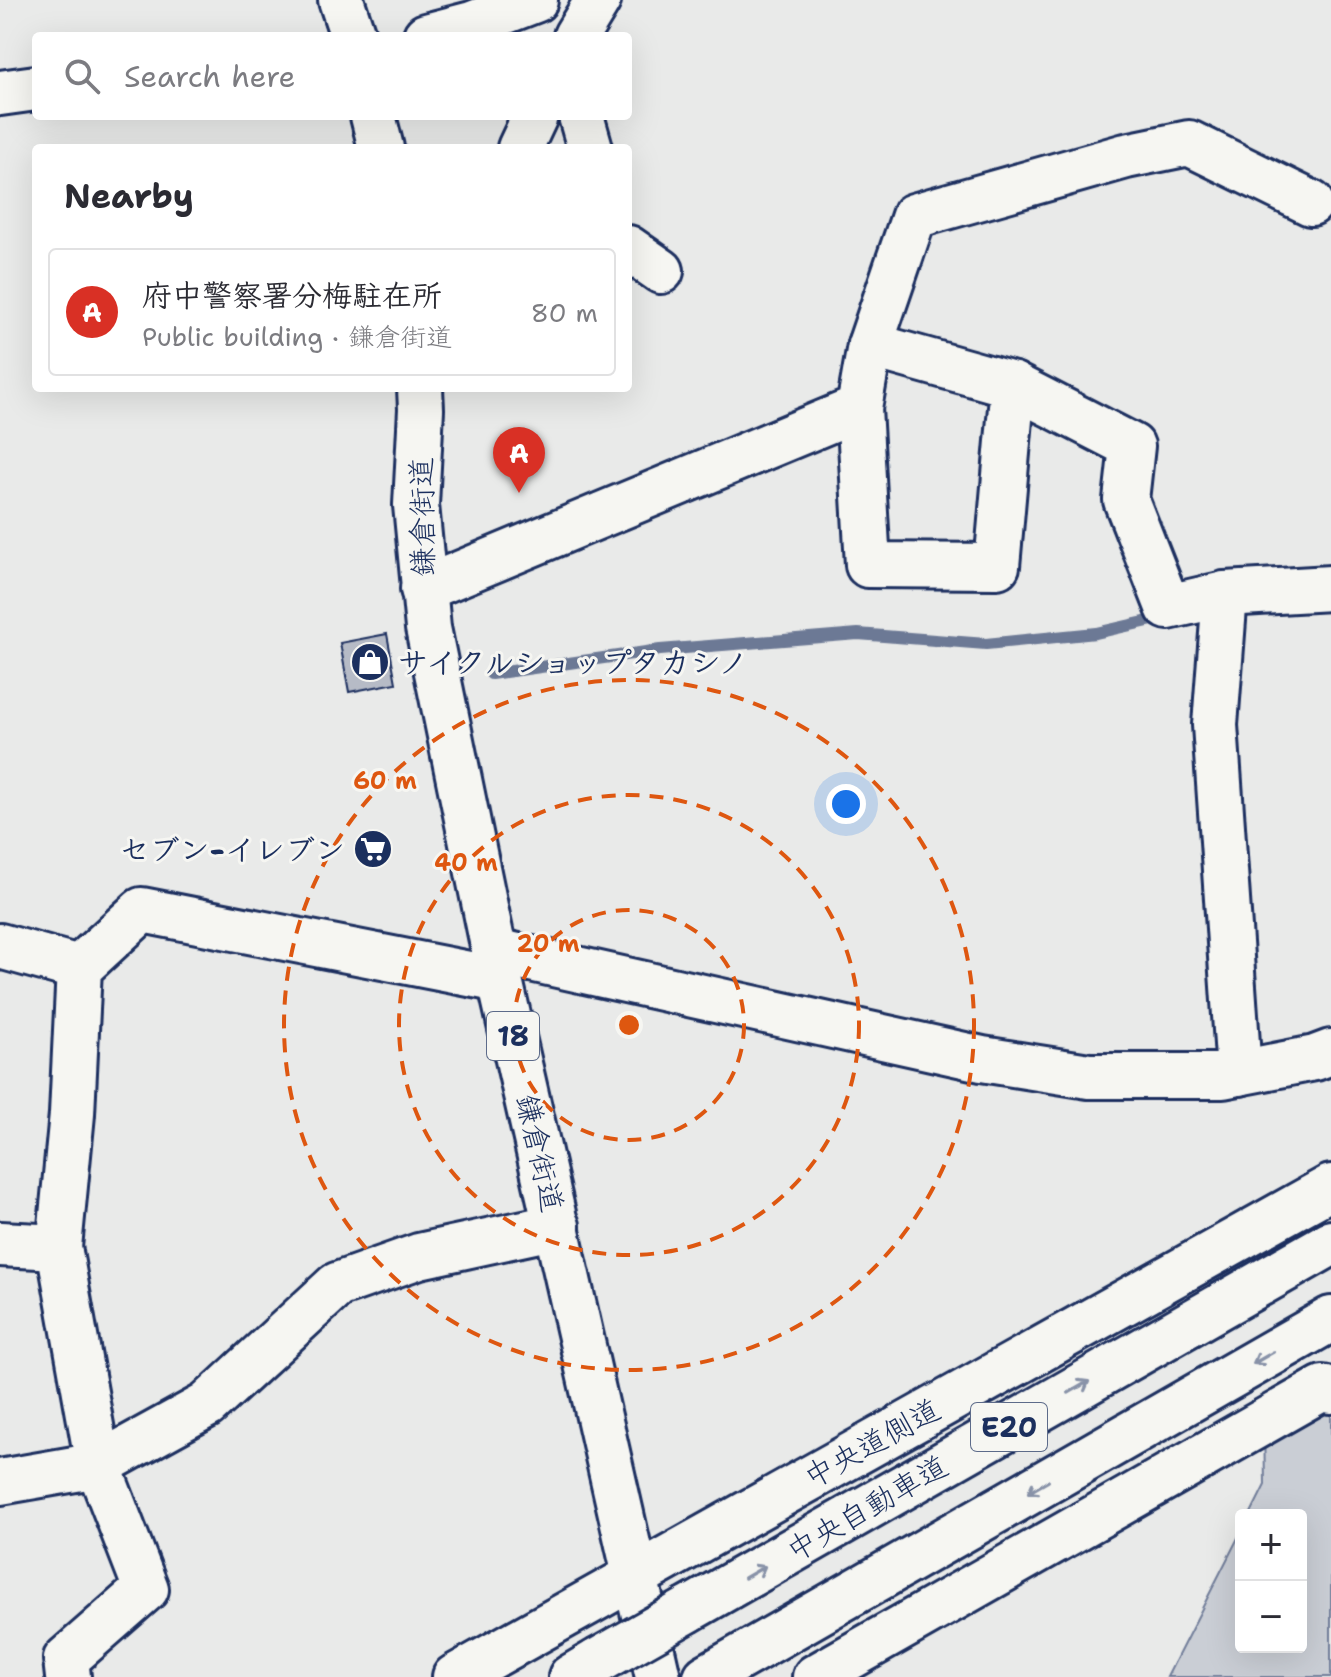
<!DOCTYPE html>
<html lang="en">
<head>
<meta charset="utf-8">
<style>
	:root { --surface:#fff; --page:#f7f7f7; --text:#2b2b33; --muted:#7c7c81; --line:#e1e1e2; --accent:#d93025 }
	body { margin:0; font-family:"Shantell Sans","Klee One",sans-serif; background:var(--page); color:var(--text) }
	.controls { position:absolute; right:24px; bottom:24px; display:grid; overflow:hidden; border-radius:8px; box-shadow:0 8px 32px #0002 }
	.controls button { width:72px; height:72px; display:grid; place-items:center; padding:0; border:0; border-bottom:2px solid var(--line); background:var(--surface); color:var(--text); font:40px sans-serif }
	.you { position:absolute; left:846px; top:804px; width:28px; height:28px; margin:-20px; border:6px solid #fff; border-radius:50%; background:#1a73e8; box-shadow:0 0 0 12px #1a73e833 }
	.badge { display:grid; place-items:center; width:52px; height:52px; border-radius:50%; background:var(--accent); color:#fff; font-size:26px; font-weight:700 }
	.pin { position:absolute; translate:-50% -66px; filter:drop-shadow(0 2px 4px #0008) }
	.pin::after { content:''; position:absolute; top:42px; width:28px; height:24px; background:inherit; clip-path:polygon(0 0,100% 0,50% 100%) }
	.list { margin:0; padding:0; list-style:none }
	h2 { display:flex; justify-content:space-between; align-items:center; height:104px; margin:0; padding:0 32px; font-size:34px }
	h2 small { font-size:26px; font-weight:400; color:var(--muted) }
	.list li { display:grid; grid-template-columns:52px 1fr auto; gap:24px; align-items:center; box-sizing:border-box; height:128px; margin:0 16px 16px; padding:0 16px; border:2px solid var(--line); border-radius:8px }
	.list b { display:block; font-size:30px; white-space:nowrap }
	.list p { margin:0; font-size:26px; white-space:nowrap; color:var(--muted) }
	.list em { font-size:26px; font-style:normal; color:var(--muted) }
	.icon { flex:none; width:44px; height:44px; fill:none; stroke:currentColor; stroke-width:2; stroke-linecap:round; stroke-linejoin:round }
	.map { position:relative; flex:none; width:1331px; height:1677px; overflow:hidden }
	.search { position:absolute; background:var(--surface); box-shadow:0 8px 32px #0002; left:32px; top:32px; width:600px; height:88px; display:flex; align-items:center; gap:20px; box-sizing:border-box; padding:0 28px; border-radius:8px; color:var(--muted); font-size:30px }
	.panel { position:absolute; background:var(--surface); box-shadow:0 8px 32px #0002; left:32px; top:144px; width:600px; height:248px; border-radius:8px }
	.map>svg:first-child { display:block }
	.green { fill:#caced5; stroke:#727e9a; stroke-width:2 }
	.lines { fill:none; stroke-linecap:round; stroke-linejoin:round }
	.stream { stroke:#6c7995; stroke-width:12 }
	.building { fill:#b6bbc6; stroke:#1b2f5e; stroke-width:2 }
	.minor-casing { stroke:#1b2f5e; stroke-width:50 }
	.major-casing { stroke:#1b2f5e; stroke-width:50 }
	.highway-casing { stroke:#1b2f5e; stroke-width:50 }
	.minor { stroke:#f6f6f2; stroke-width:44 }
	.major { stroke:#f6f6f2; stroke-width:44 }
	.highway { stroke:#f6f6f2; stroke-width:44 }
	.highway-bridge-casing { stroke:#1b2f5e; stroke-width:50; stroke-linecap:butt }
	.highway-bridge { stroke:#f6f6f2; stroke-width:44 }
	.oneway { stroke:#8892a8 }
	.ring { fill:none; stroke:#de5710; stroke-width:4; stroke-dasharray:14 10 }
	.labels { text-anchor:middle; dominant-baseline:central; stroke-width:6; stroke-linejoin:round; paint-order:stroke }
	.shield { fill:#f6f6f2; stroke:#5d6b8a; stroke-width:2 }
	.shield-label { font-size:28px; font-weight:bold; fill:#1b2f5e }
	.street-label { font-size:30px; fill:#1b2f5e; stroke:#f6f6f2 }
	.poi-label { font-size:30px; font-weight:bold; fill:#1b2f5e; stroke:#f6f6f2; text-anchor:start }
	.centre { fill:#de5710; stroke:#f6f6f2; stroke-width:4 }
	.ring-label { font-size:24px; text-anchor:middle; font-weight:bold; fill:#de5710; stroke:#f6f6f2; stroke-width:6; stroke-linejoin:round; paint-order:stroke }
</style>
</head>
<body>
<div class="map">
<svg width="1331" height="1677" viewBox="0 0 1331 1677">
	<rect width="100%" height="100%" fill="#e9eae9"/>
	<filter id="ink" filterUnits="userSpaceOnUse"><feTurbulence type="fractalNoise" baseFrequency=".0125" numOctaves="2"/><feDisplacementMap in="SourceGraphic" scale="16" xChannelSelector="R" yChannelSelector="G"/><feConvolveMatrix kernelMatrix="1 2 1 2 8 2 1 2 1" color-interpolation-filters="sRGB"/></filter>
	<g filter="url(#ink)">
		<path class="green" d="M 1331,1380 L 1331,1677 L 1167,1677 L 1241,1532 L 1241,1647 L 1301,1647 L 1301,1515 L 1250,1515 L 1265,1485 L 1264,1417 Z"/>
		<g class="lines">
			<path class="stream" d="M 491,674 L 660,650 L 858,634 L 986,644 L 1096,633 L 1166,617"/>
		</g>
		<path class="building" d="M 387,634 L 396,683 L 349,692 L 340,643 Z"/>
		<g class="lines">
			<g class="minor-casing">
				<g id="minor">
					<path d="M 341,0 L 353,36"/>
					<path d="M 0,93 L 36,88"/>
					<path d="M 581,116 L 590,148"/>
					<path d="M 628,248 L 661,271"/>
					<path d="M 870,345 L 1013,385 L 1132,446 L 1126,500 L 1168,607 L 1225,594 L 1215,725 L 1239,1073"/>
					<path d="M 859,408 L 868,565 L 997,566 L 1013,385"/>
					<path d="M 423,589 L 859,408 L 870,345 L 914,216 L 1126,156 L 1189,143 L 1311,203"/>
					<path d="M 1225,594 L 1331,588"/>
					<path d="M 0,946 L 79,968"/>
					<path d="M 495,951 L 982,1059 L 1089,1076 L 1223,1076 L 1315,1058 L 1331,1052"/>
					<path d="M 0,1244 L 59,1247"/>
					<path d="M 0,1482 L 98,1465 L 207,1405 L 337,1285 L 419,1256 L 557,1226"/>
					<path d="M 68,1677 L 66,1659 L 146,1589 L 98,1465 L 59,1247 L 72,1114 L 79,968 L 142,910 L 500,980"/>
					<path d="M 455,1677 L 1331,1187"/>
					<path d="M 815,1677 L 1323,1388 L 1331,1391"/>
				</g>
			</g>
			<g class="major-casing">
				<g id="major">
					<path d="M 426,36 L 472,24 L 535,0"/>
					<path d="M 576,36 L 598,0"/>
					<path d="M 373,116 L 381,148"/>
					<path d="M 520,148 L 535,116"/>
					<path d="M 420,388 L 421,409 L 416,505 L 428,628 L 500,980 L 658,1677"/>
				</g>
			</g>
			<g class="highway-casing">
				<g id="highway">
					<path d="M 688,1610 L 1331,1243"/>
					<path d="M 571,1677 L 598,1661"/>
					<path d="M 706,1677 L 1331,1319"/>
				</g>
			</g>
			<use href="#minor" class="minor"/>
			<use href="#major" class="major"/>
			<use href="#highway" class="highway"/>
			<g class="highway-bridge-casing">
				<path id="highway-bridge" d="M 598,1661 L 688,1610"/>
			</g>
			<use href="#highway-bridge" class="highway-bridge"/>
		</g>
		<defs><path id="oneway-shaft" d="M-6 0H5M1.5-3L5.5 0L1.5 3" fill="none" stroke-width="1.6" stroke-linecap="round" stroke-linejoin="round" transform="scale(2)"/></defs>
		<g class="oneway">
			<use href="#oneway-shaft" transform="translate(1263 1358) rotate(150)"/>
			<use href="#oneway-shaft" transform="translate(1079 1387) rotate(-30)"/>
			<use href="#oneway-shaft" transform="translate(1038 1487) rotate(150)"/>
			<use href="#oneway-shaft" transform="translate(755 1572) rotate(-30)"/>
		</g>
	</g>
	<g class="ring">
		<circle cx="629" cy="1025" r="115"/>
		<circle cx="629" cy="1025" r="230"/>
		<circle cx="629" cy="1025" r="345"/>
	</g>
	<defs>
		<g id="shop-disc" transform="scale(2)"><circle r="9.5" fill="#1b2f5e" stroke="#f6f6f2"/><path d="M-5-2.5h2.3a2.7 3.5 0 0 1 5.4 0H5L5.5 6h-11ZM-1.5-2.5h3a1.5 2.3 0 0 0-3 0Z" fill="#fff"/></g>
		<g id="supermarket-disc" transform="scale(2)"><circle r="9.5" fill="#1b2f5e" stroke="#f6f6f2"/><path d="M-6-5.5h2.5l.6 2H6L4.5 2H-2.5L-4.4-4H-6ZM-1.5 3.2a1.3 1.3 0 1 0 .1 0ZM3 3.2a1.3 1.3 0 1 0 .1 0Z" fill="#fff"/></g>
	</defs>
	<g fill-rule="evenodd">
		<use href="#shop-disc" x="370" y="662"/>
		<use href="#supermarket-disc" x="373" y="849"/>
	</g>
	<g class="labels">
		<g class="shield">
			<rect x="487" y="1012" width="52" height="48" rx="6"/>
			<rect x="971" y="1403" width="76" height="48" rx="6"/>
		</g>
		<g class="shield-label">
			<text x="513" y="1036">18</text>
			<text x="1009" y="1427">E20</text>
		</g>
		<g class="street-label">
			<text transform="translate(422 517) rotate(-91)">鎌倉街道</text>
			<text transform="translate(540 1153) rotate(77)">鎌倉街道</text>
			<text transform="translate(872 1443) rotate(-29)">中央道側道</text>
			<text transform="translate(867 1508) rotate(-30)">中央自動車道</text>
		</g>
		<g class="poi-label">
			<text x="398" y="662">サイクルショップタカシノ</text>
			<text x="345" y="849" text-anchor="end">セブン-イレブン</text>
		</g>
	</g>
	<circle cx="629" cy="1025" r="12" class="centre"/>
	<g class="ring-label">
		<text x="385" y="789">60 m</text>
		<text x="466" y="871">40 m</text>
		<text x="548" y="952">20 m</text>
	</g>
</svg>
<div class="controls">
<button>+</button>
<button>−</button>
</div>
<div class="you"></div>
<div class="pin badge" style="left:519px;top:493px">A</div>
<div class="search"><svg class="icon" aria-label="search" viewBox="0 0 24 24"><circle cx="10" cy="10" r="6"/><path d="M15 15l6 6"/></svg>Search here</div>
<section class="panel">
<h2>Nearby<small></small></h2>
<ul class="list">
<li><span class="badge">A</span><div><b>府中警察署分梅駐在所</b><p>Public building · 鎌倉街道</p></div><em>80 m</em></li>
</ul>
</section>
</div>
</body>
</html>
